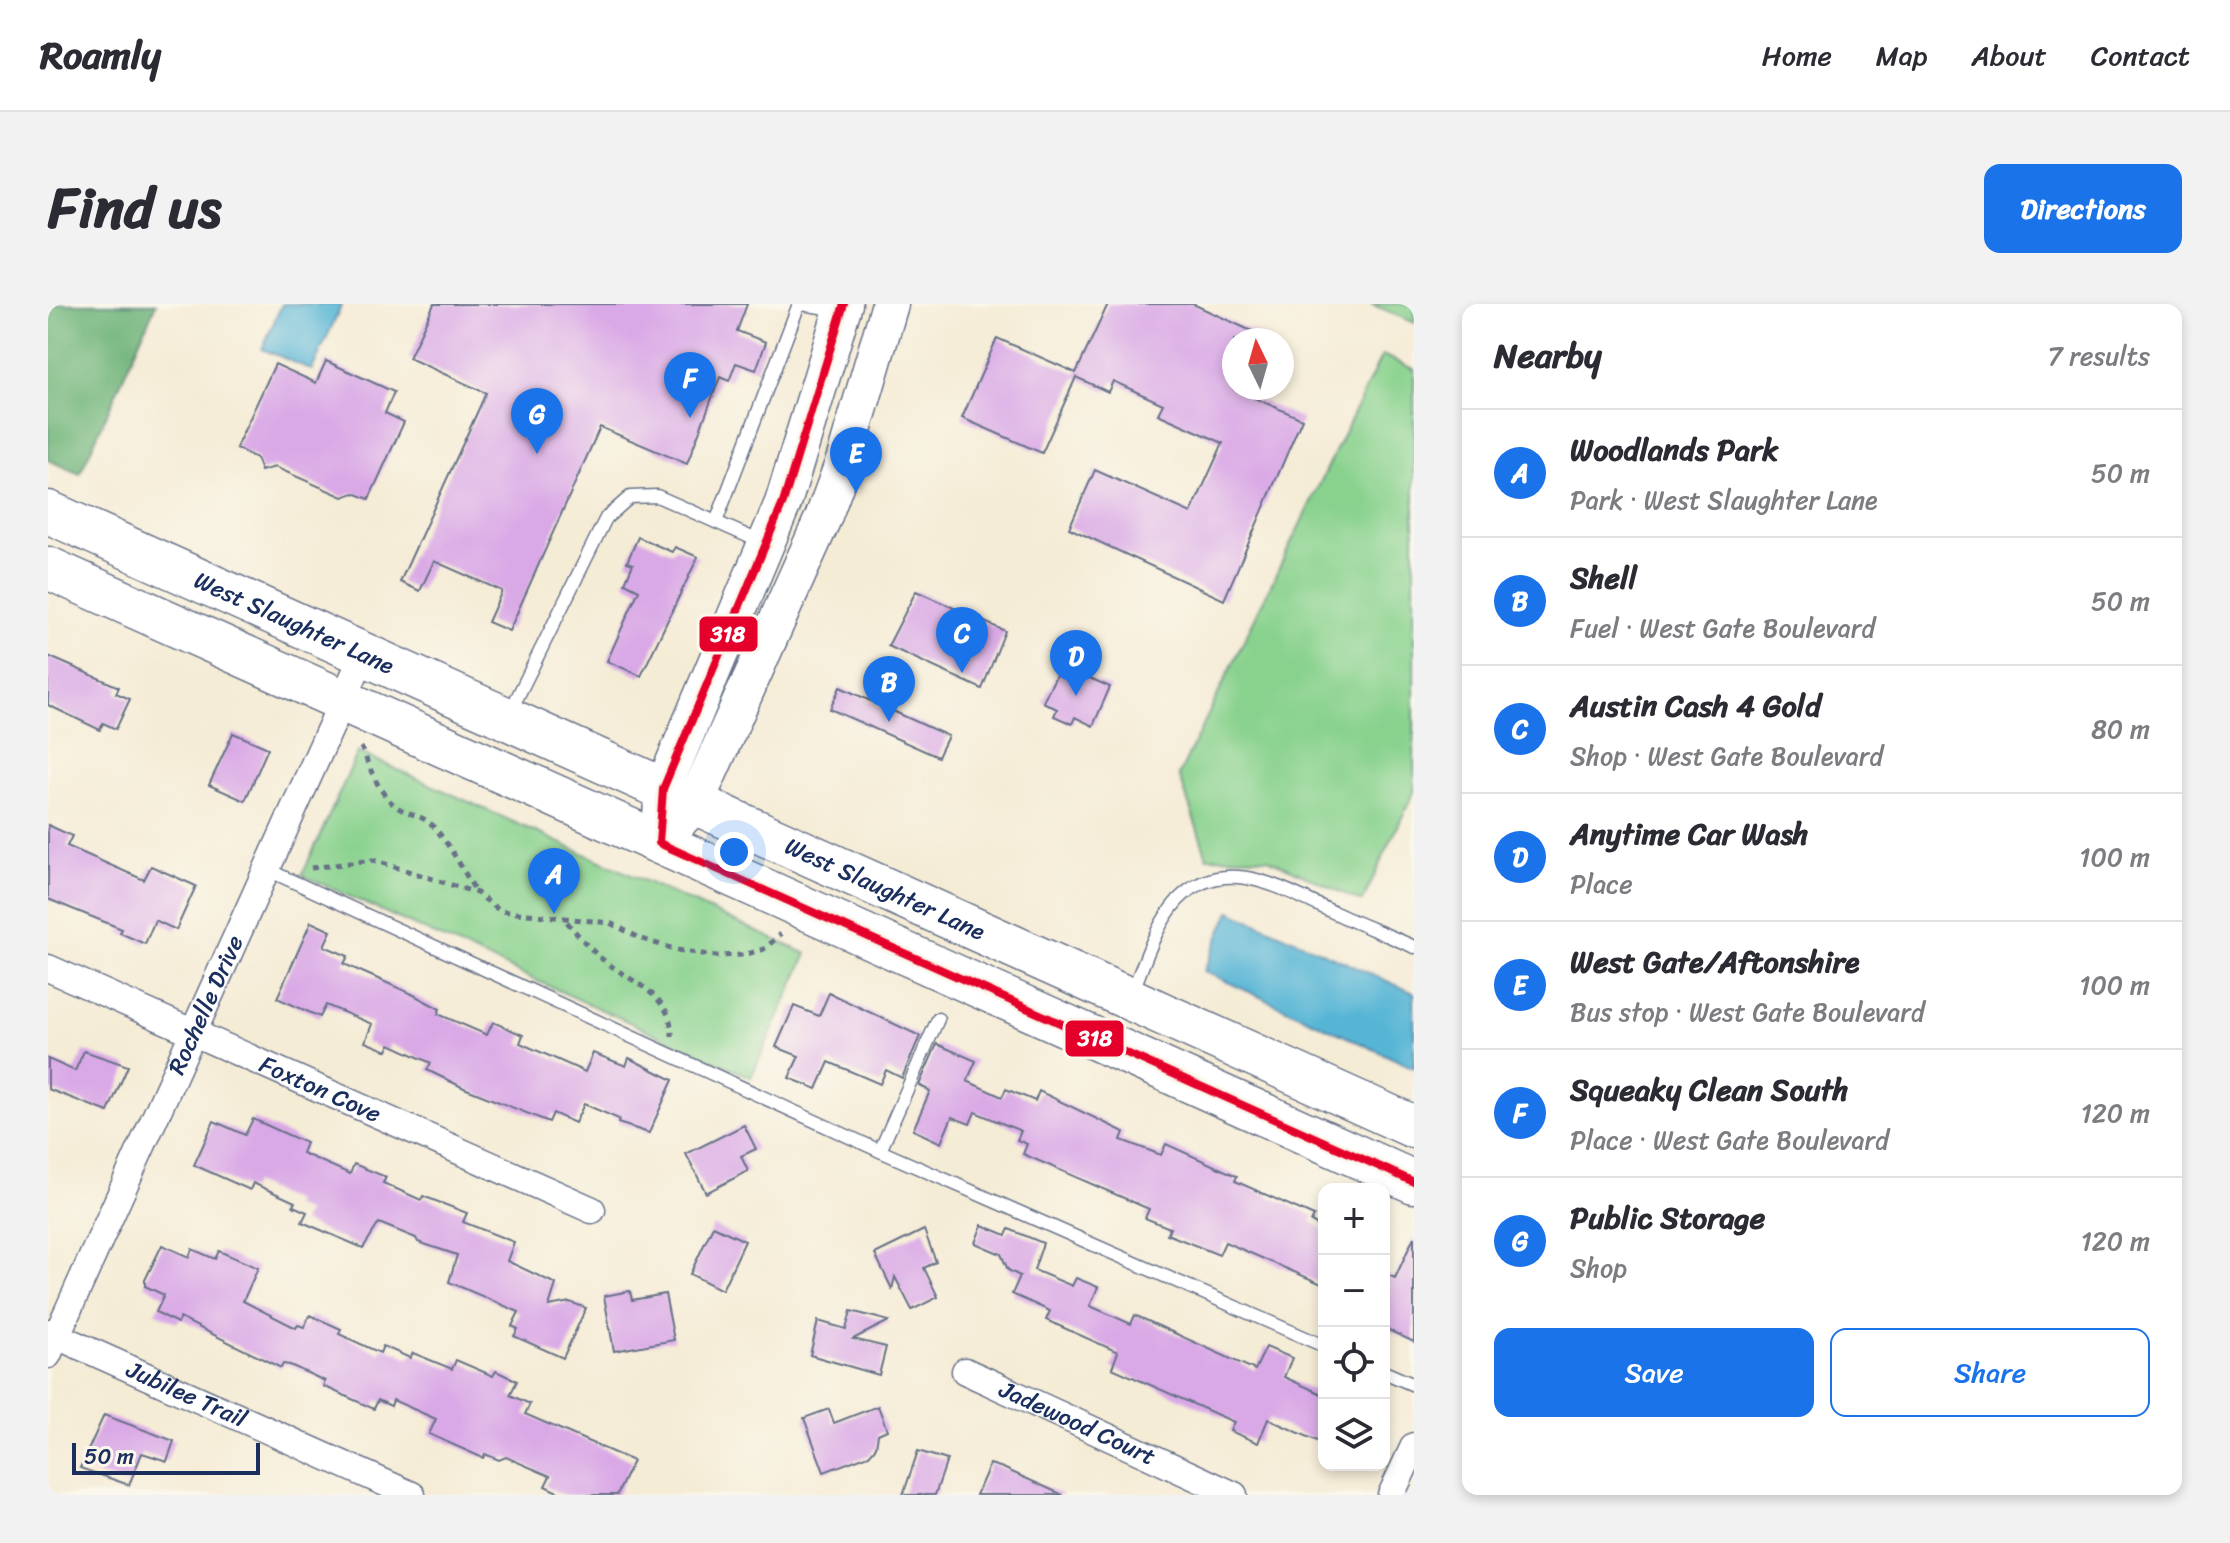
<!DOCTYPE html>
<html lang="en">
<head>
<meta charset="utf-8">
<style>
	:root { --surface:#fff; --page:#f2f2f3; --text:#2b2b33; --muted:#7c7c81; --line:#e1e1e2; --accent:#1a73e8 }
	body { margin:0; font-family:Sriracha,sans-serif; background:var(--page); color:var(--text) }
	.controls { position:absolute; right:24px; bottom:24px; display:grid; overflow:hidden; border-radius:16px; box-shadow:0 4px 12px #0003 }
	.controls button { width:72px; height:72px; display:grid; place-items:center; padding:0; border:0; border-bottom:2px solid var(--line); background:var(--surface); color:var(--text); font:40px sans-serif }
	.compass { position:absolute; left:1174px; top:24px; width:72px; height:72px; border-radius:50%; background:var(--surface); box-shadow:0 4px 12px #0003; rotate:355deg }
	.scale { position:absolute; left:24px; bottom:20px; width:188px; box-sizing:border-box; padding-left:8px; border:4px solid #1b2f5e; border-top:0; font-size:22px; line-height:28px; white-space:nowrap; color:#1b2f5e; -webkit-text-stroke:6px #fbf7ec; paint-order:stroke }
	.you { position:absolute; left:686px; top:548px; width:28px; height:28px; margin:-20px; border:6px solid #fff; border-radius:50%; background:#1a73e8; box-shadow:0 0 0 12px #1a73e833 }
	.badge { display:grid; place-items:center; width:52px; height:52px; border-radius:50%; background:var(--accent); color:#fff; font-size:26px; font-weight:700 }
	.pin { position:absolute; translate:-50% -66px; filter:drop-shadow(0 2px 4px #0008) }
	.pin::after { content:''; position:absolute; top:42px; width:28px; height:24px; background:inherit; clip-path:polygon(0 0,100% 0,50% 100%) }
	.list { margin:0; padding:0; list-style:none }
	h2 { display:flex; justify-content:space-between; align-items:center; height:104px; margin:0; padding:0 32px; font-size:34px }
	h2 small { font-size:26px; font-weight:400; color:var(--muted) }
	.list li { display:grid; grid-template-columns:52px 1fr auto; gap:24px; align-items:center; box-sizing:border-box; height:128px; padding:0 32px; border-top:2px solid var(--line) }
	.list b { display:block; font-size:30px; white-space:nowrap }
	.list p { margin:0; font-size:26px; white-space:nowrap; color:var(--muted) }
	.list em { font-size:26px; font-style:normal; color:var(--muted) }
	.actions { display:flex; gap:16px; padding:24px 32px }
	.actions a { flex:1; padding:18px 0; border:2px solid var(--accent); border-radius:16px; text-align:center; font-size:28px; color:var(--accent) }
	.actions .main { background:var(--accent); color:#fff }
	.icon { flex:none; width:44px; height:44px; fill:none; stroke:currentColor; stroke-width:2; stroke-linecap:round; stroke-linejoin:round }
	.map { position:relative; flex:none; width:1366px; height:1191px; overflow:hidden; border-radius:16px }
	header { display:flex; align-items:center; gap:48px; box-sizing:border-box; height:112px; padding:0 40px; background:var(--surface); border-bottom:2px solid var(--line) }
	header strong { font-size:38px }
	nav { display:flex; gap:44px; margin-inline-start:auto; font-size:28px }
	.intro { display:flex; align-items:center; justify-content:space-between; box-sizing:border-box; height:192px; padding:0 48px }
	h1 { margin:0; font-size:56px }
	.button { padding:20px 36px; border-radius:16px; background:var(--accent); color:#fff; font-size:28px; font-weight:700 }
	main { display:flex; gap:48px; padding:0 48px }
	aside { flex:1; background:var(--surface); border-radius:16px; box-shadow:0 4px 12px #0003 }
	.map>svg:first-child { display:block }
	.green { fill:#89d28e; stroke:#528076; stroke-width:2 }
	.forest { fill:#6eb479; stroke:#44726c; stroke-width:2 }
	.water { fill:#57b5d5; stroke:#39729a; stroke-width:2 }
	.building { fill:#d9a8e6 }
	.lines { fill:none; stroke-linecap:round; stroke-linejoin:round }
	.lane-casing { stroke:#677188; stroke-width:15 }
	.street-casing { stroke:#677188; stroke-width:29 }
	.secondary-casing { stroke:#677188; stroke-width:39 }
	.primary-casing { stroke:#677188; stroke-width:45 }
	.path { stroke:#677188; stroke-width:5; stroke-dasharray:6 6; stroke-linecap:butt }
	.lane { stroke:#fff; stroke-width:12 }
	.street { stroke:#fff; stroke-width:26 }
	.secondary { stroke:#fff; stroke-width:36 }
	.primary { stroke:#fff; stroke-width:42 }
	.bus-1-casing { stroke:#fbf7ec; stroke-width:14 }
	.bus-1 { stroke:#e4002b; stroke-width:8 }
	.labels { text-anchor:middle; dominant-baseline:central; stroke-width:6; stroke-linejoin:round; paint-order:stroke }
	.street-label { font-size:24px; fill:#1b2f5e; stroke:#fbf7ec }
	.line-badge { stroke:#fbf7ec; stroke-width:3 }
	.badge-label { font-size:22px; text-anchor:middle; font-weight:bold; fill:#fff }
</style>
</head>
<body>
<header>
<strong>Roamly</strong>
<nav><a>Home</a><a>Map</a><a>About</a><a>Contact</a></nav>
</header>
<div class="intro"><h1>Find us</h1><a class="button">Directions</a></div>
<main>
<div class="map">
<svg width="1366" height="1191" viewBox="0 0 1366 1191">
	<rect width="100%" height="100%" fill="#fbf7ec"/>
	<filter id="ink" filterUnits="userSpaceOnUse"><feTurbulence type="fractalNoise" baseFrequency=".0125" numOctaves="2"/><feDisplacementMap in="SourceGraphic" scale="16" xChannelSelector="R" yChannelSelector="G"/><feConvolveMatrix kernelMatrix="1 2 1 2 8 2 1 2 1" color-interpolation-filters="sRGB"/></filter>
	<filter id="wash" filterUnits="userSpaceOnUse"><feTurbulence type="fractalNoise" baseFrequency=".006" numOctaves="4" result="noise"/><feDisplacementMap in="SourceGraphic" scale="32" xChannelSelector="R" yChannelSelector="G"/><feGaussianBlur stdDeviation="1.8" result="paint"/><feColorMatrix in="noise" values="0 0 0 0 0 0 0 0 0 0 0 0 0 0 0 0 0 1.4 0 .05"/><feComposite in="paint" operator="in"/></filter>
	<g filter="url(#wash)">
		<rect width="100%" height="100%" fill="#f5ecd6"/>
		<g class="green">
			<path d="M 1323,0 L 1366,0 L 1366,19 Z"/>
			<path d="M 1334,51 L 1366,65 L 1366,488 L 1314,598 L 1220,554 L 1159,553 L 1131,471 Z"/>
			<path d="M 310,448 L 759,650 L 703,773 L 254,571 Z"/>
		</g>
		<path class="forest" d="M 0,0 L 108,0 L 32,170 L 0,156 Z"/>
		<g class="water">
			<path d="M 234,0 L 294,0 L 264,66 L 214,45 Z"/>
			<path d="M 1182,607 L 1366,689 L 1366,764 L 1156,667 Z"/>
		</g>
		<g id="blocks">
			<g class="building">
				<path d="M 386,0 L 699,0 L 689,27 L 718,38 L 708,66 L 688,59 L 681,77 L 672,73 L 639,160 L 552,123 L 461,327 L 440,318 L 454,287 L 386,257 L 372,287 L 352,278 L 438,89 L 361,54 Z"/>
				<path d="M 1060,0 L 1145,0 L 1223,36 L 1186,36 L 1186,85 L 1254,115 L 1176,296 L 1021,224 L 1047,166 L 1143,209 L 1175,139 L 1110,110 L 1115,100 L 1065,77 L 1060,88 L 1028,73 L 994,149 L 914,114 L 949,34 L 1028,69 Z"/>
				<path d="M 278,57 L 346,88 L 337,109 L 356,118 L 321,195 L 306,189 L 295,193 L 227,163 L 213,167 L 208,154 L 188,144 L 227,60 L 268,79 Z"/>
				<path d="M 590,233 L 624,248 L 627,243 L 650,253 L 593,372 L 559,357 L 591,286 L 577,279 L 585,260 L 579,258 Z"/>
				<path d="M 868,287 L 957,327 L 934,385 L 840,342 Z"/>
				<path d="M 0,352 L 71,383 L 68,389 L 82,395 L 68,425 L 55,419 L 52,426 L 0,401 Z"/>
				<path d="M 1013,361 L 1062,383 L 1045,422 L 1027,413 L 1024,420 L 1006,412 L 1009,405 L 995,398 Z"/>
				<path d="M 792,383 L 900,432 L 890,453 L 782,405 Z"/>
				<path d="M 185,429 L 220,444 L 197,497 L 161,481 Z"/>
				<path d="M 0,521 L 24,532 L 19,542 L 96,576 L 103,562 L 148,582 L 128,626 L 107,616 L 97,640 L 72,629 L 74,625 L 0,595 Z"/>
				<path d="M 263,618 L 283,627 L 276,642 L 300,652 L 296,660 L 364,690 L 392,705 L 390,710 L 439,731 L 445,718 L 475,731 L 472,739 L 537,768 L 545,749 L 578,762 L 581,754 L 625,776 L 601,829 L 570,819 L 571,815 L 536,800 L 527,819 L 505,809 L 501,818 L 416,784 L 379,766 L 383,759 L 342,740 L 339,747 L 317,738 L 324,720 L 278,701 L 272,713 L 229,694 Z"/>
				<path d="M 781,689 L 872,732 L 854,774 L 838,766 L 832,780 L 781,758 L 769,785 L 741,774 L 751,752 L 728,743 L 746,702 L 771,712 Z"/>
				<path d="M 889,740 L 928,757 L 919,777 L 954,793 L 958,785 L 987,797 L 991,787 L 1076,828 L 1073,836 L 1113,851 L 1118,840 L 1189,872 L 1187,877 L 1266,912 L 1263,918 L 1276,925 L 1276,981 L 1177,938 L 1171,951 L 1119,930 L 1122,924 L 1097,914 L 1101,905 L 975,850 L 979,840 L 969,836 L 973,827 L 927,808 L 922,820 L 904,813 L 893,839 L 865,826 L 882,787 L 871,781 Z"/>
				<path d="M 36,747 L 80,762 L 60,808 L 0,785 L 0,755 L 27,767 Z"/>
				<path d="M 205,815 L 258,839 L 254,849 L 302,870 L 306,860 L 338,873 L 335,879 L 373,896 L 375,892 L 419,909 L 415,918 L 466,938 L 459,957 L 508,980 L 501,1002 L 522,998 L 538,1004 L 515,1054 L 466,1032 L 470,1025 L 464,1022 L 471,1008 L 401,978 L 409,951 L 370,938 L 368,934 L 331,919 L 315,944 L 254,918 L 259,908 L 245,902 L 247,898 L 205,879 L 202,886 L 146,861 L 166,817 L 197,831 Z"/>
				<path d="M 696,821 L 708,845 L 693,852 L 700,867 L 658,889 L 638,850 Z"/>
				<path d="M 934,921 L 958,931 L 961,925 L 995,939 L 986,966 L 1024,982 L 1028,974 L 1050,983 L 1042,1002 L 1083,1020 L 1087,1011 L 1207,1066 L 1218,1043 L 1244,1054 L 1236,1073 L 1276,1091 L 1276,1140 L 1220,1115 L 1210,1139 L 1182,1127 L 1186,1118 L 1064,1064 L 1070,1048 L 998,1016 L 1002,1007 L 964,990 L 972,972 L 960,966 L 953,950 L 927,939 Z"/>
				<path d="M 665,922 L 697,937 L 674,986 L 642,970 Z"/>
				<path d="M 876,926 L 888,958 L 876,964 L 890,993 L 864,1006 L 847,973 L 844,985 L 827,950 Z"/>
				<path d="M 1366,933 L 1366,1038 L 1336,1024 L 1336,969 L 1347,974 Z"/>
				<path d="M 114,941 L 141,953 L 144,945 L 167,955 L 171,947 L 210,964 L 195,997 L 248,1024 L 250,1021 L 256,1023 L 262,1011 L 293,1025 L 291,1030 L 332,1049 L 335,1042 L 362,1054 L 365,1049 L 404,1065 L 408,1056 L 445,1072 L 448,1067 L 469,1077 L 462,1091 L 482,1100 L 477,1110 L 585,1157 L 569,1191 L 516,1191 L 497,1182 L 502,1172 L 458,1153 L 451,1156 L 437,1150 L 435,1154 L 381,1130 L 388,1115 L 345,1096 L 343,1102 L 330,1096 L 326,1105 L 275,1082 L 277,1077 L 242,1061 L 235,1060 L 233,1064 L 132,1014 L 129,1019 L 108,1008 L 116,991 L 97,982 L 97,976 Z"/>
				<path d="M 582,987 L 584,996 L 617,990 L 626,1036 L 566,1047 L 556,992 Z"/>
				<path d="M 803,1007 L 841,1017 L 805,1035 L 838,1043 L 831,1071 L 762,1051 L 770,1017 L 798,1025 Z"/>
				<path d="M 830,1102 L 839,1126 L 830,1130 L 828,1143 L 821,1151 L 776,1168 L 756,1114 L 781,1105 L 786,1119 Z"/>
				<path d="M 56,1111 L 126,1137 L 119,1157 L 94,1149 L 81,1181 L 32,1164 Z"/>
				<path d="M 870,1147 L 899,1156 L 887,1191 L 855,1191 Z"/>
				<path d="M 942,1160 L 955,1164 L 1015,1191 L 928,1191 Z"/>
			</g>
		</g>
	</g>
	<g filter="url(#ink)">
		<use href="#blocks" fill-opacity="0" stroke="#677188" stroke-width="2"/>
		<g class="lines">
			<g class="lane-casing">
				<g id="lane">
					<path d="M 754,0 L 791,6"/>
					<path d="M 668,218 L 751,0"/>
					<path d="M 462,408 L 558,214 L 582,193 L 609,192 L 713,238"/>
					<path d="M 220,566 L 832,847 L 1276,1042"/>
					<path d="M 1084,689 C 1096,659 1108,620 1130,596 C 1177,547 1238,587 1287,609 C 1313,621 1340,631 1366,643"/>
					<path d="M 832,847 L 890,715"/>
					<path d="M 1336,1068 L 1366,1081"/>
				</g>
			</g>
			<g class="street-casing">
				<g id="street">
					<path id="s1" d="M 0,664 L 544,906"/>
					<path id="s2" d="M 0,1028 L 364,1191"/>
					<path id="s3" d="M 0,1051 L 316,349"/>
					<path id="s4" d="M 917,1067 L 1186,1191"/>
					<path d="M 1343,1191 L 1366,1142"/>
				</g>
			</g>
			<g class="secondary-casing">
				<g id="secondary">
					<path d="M 613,513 L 615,485 L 735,199 L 796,0"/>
					<path d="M 611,539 L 647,500 L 775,214 L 796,157 L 842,0"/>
				</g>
			</g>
			<g class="primary-casing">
				<g id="primary">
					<path id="s5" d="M 0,208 L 1366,823"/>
					<path d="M 0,264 L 1366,878"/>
				</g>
			</g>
			<g class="path">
				<path d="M 313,443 C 322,463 330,490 349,503 C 362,512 375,510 387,524 C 403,543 415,566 428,588"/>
				<path d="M 263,564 L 325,556 L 429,589 L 452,607 L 562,619 L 594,635 L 629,646 L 668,652 L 696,651 L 716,645 L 733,630"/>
				<path d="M 519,618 C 531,632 543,647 558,658 C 586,680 624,691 624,732"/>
			</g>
			<use href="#lane" class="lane"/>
			<use href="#street" class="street"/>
			<use href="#secondary" class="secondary"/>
			<use href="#primary" class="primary"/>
			<g class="bus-1-casing">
				<path id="bus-1" d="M 796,0 L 735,199 L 615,485 L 611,539 L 1366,878"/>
			</g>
			<use href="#bus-1" class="bus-1"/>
		</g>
	</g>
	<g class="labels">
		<g class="street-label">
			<text stroke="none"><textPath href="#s5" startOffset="270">West Slaughter Lane</textPath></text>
			<text stroke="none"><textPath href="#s5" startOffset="918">West Slaughter Lane</textPath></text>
			<text stroke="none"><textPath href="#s3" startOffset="384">Rochelle Drive</textPath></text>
			<text stroke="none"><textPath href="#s1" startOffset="298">Foxton Cove</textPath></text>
			<text stroke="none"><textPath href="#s2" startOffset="152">Jubilee Trail</textPath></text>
			<text stroke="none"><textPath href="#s4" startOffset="124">Jadewood Court</textPath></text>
		</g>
	</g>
	<g class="line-badge">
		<rect x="650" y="311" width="61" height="38" rx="8" fill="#e4002b"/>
		<rect x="1016" y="715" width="61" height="39" rx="8" fill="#e4002b"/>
	</g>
	<g class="badge-label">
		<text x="680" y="338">318</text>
		<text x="1047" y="742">318</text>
	</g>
</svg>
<div class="controls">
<button>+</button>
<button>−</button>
<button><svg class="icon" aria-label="locate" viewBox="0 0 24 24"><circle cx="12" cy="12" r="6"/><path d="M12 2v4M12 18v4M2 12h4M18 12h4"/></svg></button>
<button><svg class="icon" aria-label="layers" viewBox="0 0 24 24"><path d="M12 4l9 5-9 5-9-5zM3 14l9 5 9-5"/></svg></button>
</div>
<svg class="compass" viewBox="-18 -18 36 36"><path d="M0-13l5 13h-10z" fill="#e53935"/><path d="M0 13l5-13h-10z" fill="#7c7c81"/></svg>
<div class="scale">50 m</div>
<div class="you"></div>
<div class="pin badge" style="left:506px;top:610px">A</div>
<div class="pin badge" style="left:841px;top:418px">B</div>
<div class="pin badge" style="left:914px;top:369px">C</div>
<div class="pin badge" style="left:1028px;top:392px">D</div>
<div class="pin badge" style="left:808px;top:189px">E</div>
<div class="pin badge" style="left:642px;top:114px">F</div>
<div class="pin badge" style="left:489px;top:150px">G</div>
</div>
<aside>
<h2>Nearby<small>7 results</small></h2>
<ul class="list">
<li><span class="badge">A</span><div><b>Woodlands Park</b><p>Park · West Slaughter Lane</p></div><em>50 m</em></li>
<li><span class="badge">B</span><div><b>Shell</b><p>Fuel · West Gate Boulevard</p></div><em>50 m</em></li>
<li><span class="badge">C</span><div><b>Austin Cash 4 Gold</b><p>Shop · West Gate Boulevard</p></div><em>80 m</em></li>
<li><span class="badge">D</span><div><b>Anytime Car Wash</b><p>Place</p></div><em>100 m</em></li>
<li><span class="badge">E</span><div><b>West Gate/Aftonshire</b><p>Bus stop · West Gate Boulevard</p></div><em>100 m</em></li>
<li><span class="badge">F</span><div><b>Squeaky Clean South</b><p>Place · West Gate Boulevard</p></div><em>120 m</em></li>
<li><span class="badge">G</span><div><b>Public Storage</b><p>Shop</p></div><em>120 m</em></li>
</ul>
<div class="actions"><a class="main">Save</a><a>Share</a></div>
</aside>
</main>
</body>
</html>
